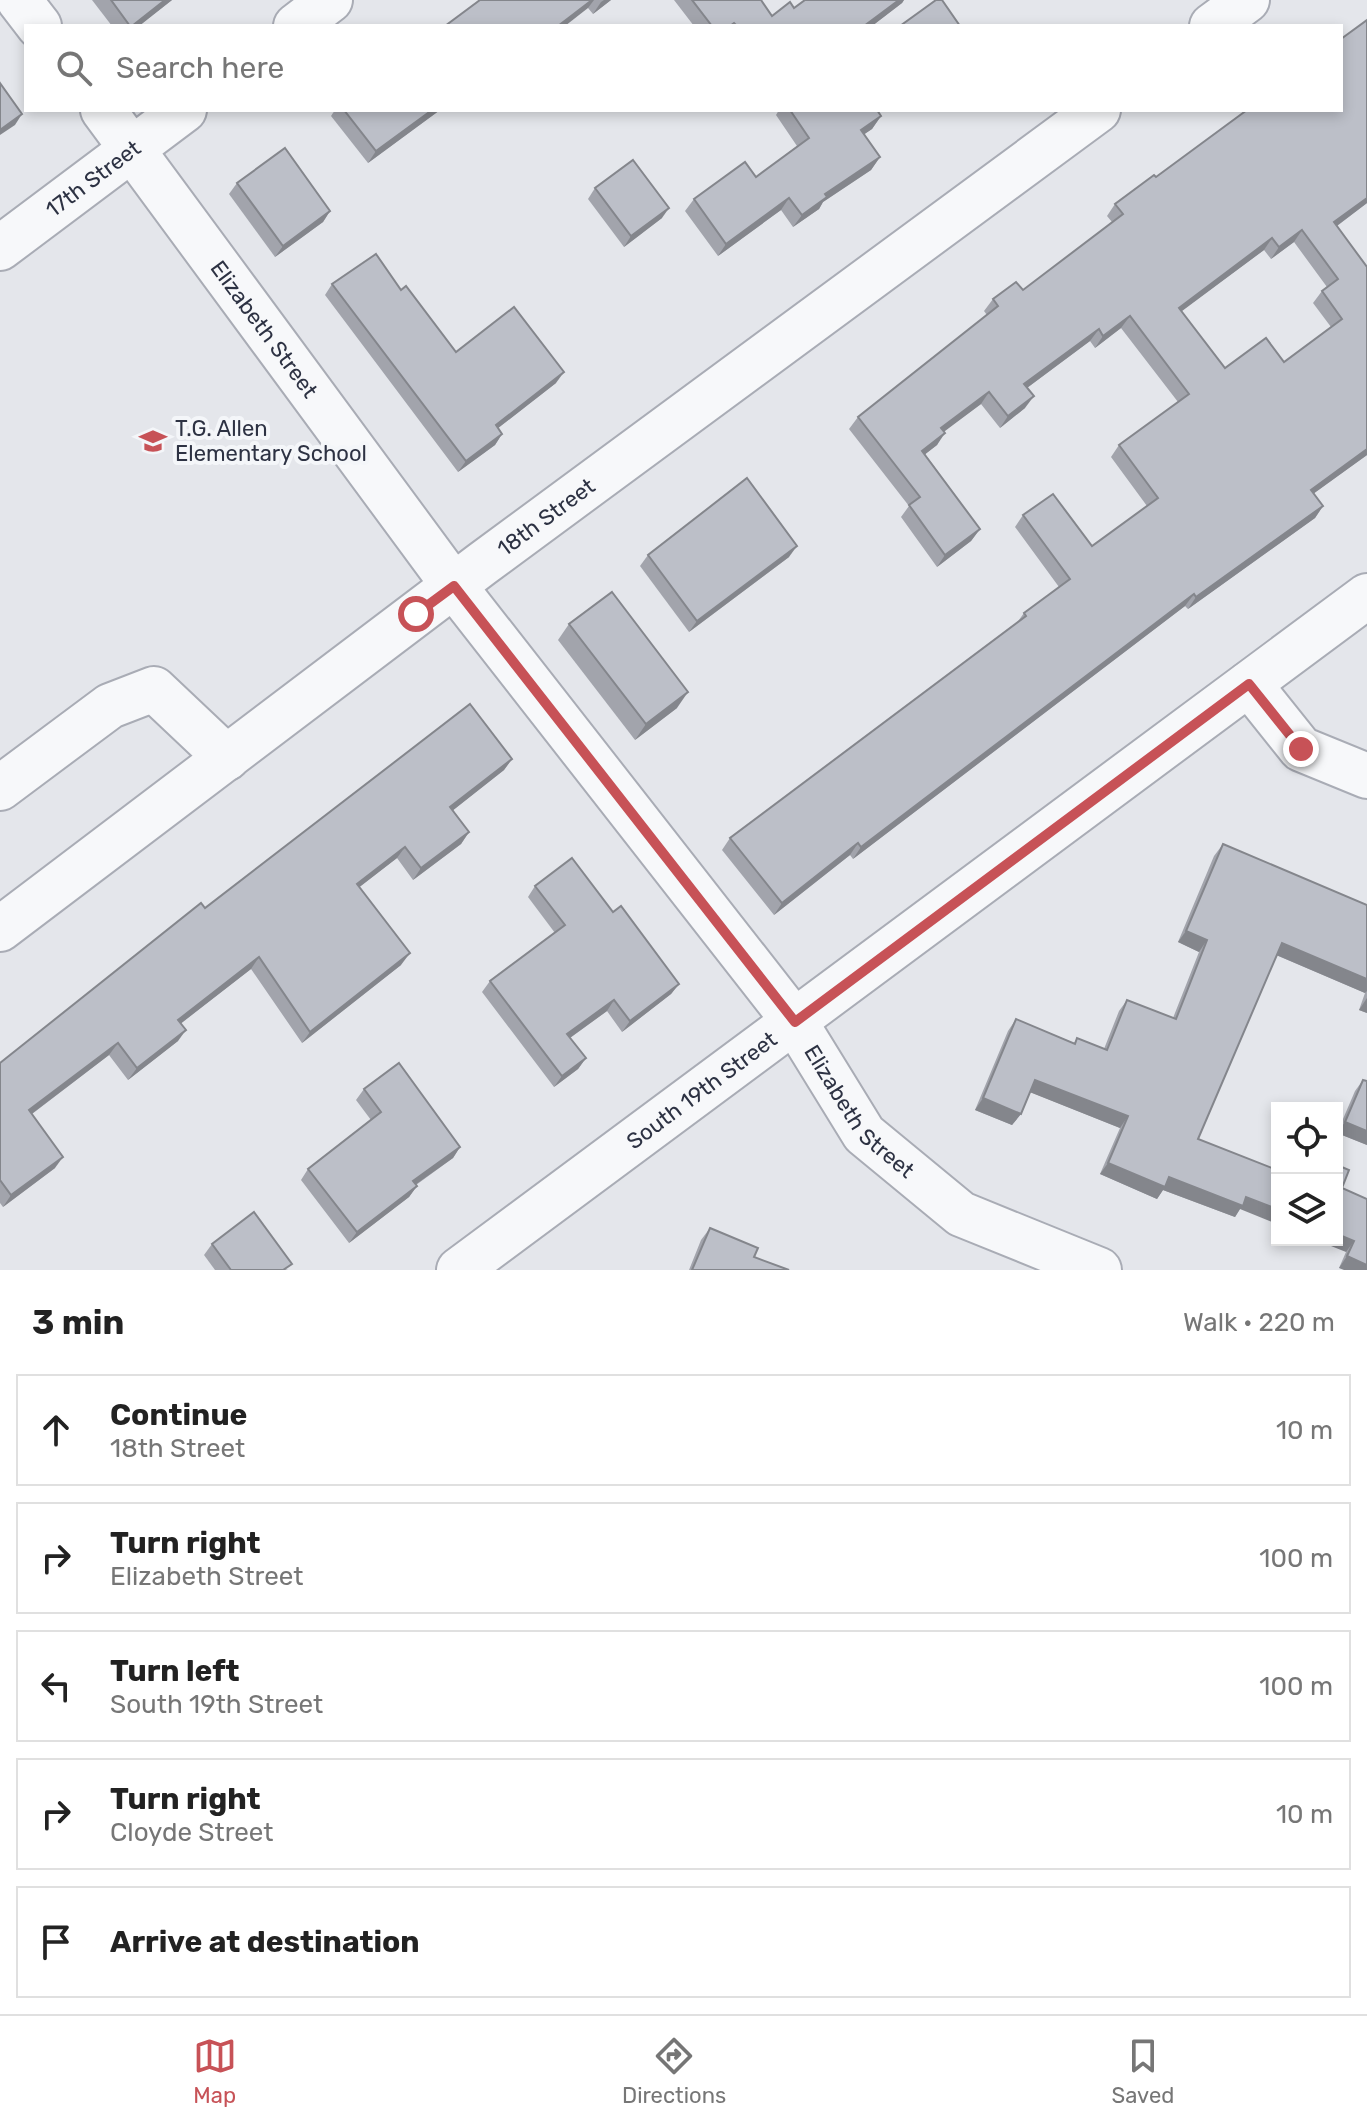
<!DOCTYPE html>
<html lang="en">
<head>
<meta charset="utf-8">
<style>
	:root { --surface:#fff; --page:#f2f2f2; --text:#222; --muted:#767676; --line:#e0e0e0; --accent:#c75257 }
	body { margin:0; font-family:Rubik,sans-serif; background:var(--page); color:var(--text) }
	.controls { position:absolute; right:24px; bottom:24px; display:grid; overflow:hidden; border-radius:0px; box-shadow:0 4px 12px #0003 }
	.controls button { width:72px; height:72px; display:grid; place-items:center; padding:0; border:0; border-bottom:2px solid var(--line); background:var(--surface); color:var(--text); font:40px sans-serif }
	.stop { position:absolute; width:24px; height:24px; margin:-18px; border:6px solid #c75257; border-radius:50%; background:#fff }
	.stop.end { background:#c75257; border-color:#fff; box-shadow:0 2px 8px #0008 }
	.list { margin:0; padding:0; list-style:none }
	h2 { display:flex; justify-content:space-between; align-items:center; height:104px; margin:0; padding:0 32px; font-size:34px }
	h2 small { font-size:26px; font-weight:400; color:var(--muted) }
	.list li { display:grid; grid-template-columns:52px 1fr auto; gap:24px; align-items:center; box-sizing:border-box; height:112px; margin:0 16px 16px; padding:0 16px; border:2px solid var(--line); border-radius:0px }
	.list b { display:block; font-size:30px; white-space:nowrap }
	.list p { margin:0; font-size:26px; white-space:nowrap; color:var(--muted) }
	.list em { font-size:26px; font-style:normal; color:var(--muted) }
	.icon { flex:none; width:44px; height:44px; fill:none; stroke:currentColor; stroke-width:2; stroke-linecap:round; stroke-linejoin:round }
	.map { position:relative; flex:none; width:1367px; height:1270px; overflow:hidden }
	.search { position:absolute; background:var(--surface); box-shadow:0 4px 12px #0003; left:24px; right:24px; top:24px; height:88px; display:flex; align-items:center; gap:20px; box-sizing:border-box; padding:0 28px; border-radius:0px; color:var(--muted); font-size:30px }
	.sheet { height:744px; background:var(--surface) }
	nav { display:flex; justify-content:space-around; align-items:center; box-sizing:border-box; height:112px; border-top:2px solid var(--line); background:var(--surface); font-size:22px; color:var(--muted) }
	nav a { display:grid; justify-items:center; gap:4px }
	nav .on { color:var(--accent) }
	.map>svg:first-child { display:block }
	.lines { fill:none; stroke-linecap:round; stroke-linejoin:round }
	.minor-casing { stroke:#a9acb5; stroke-width:48 }
	.minor { stroke:#f7f8fa; stroke-width:44 }
	.wall { fill:#a2a4ac; fill-rule:evenodd }
	.shaded-wall { fill:#84868c }
	.building { fill:#bcbfc8; stroke:#84868c; stroke-width:2; fill-rule:evenodd }
	.route { stroke:#c75257; stroke-width:10 }
	.labels { text-anchor:middle; dominant-baseline:central; stroke-width:8; stroke-linejoin:round; paint-order:stroke }
	.street-label { font-size:22px; fill:#2d3243; stroke:#f4f6f9 }
	.poi-label { font-size:22px; fill:#2d3243; stroke:#f4f6f9; text-anchor:start }
</style>
</head>
<body>
<div class="map">
<svg width="1367" height="1270" viewBox="0 0 1367 1270">
	<rect width="100%" height="100%" fill="#e4e6eb"/>
	<g class="lines">
		<g class="minor-casing">
			<g id="minor">
				<path d="M 19,0 L 39,26"/>
				<path d="M 296,26 L 330,0"/>
				<path d="M 1212,26 L 1247,0"/>
				<path id="s1" d="M 103,110 L 454,586 L 795,1022 L 864,1134 L 961,1214 L 1099,1270"/>
				<path id="s2" d="M 0,248 L 184,110"/>
				<path d="M 1249,684 L 1301,749 L 1367,776"/>
				<path d="M 0,788 L 110,706 L 154,689 L 227,758"/>
				<path id="s3" d="M 0,929 L 482,564 L 1098,110"/>
				<path id="s4" d="M 459,1270 L 1367,596"/>
			</g>
		</g>
		<use href="#minor" class="minor"/>
	</g>
	<g class="wall">
		<path d="M 92,0 L 172,0 L 139,26 L 112,26 Z"/>
		<path d="M 480,0 L 611,0 L 593,14 L 588,8 Z"/>
		<path d="M 674,0 L 761,0 L 772,16 L 794,8 L 805,0 L 904,0 L 902,3 L 872,26 L 694,26 Z"/>
		<path d="M 335,110 L 440,110 L 368,163 L 331,116 Z"/>
		<path d="M 779,110 L 877,110 L 881,116 L 872,129 L 864,134 L 880,157 L 871,170 L 823,202 L 819,209 L 793,227 L 781,210 L 718,256 L 685,211 L 694,199 L 756,177 L 797,146 L 776,115 Z"/>
		<path d="M 1156,177 L 1367,203 L 1337,226 L 1367,267 L 1367,455 L 1314,493 L 1323,506 L 1315,518 L 1188,609 L 1185,606 L 853,859 L 850,855 L 774,915 L 722,850 L 730,838 L 1016,624 L 1024,613 L 1059,587 L 1015,527 L 1023,515 L 1092,546 L 1147,506 L 1111,457 L 1119,445 L 1178,402 L 1121,328 L 1095,348 L 1090,341 L 1027,388 L 1025,408 L 1000,428 L 981,404 L 944,431 L 937,445 L 925,454 L 980,529 L 971,541 L 937,567 L 901,517 L 909,506 L 849,429 L 858,417 L 987,315 L 984,311 L 993,299 L 1023,290 L 1112,222 L 1107,216 L 1115,204 ZM 1294,242 L 1327,287 L 1322,291 L 1313,303 L 1331,327 L 1284,362 L 1225,368 L 1181,311 L 1264,250 L 1271,259 Z"/>
		<path d="M 237,183 L 330,211 L 323,222 L 275,257 L 229,194 Z"/>
		<path d="M 595,188 L 662,218 L 624,247 L 588,199 Z"/>
		<path d="M 332,284 L 401,290 L 456,352 L 556,383 L 498,428 L 502,434 L 495,445 L 458,472 L 325,295 Z"/>
		<path d="M 648,555 L 789,557 L 689,632 L 640,566 Z"/>
		<path d="M 569,624 L 677,708 L 635,740 L 558,640 Z"/>
		<path d="M 512,759 L 504,770 L 453,810 L 469,832 L 461,844 L 413,880 L 397,858 L 359,887 L 401,965 L 302,1043 L 251,969 L 181,1023 L 178,1041 L 128,1080 L 109,1055 L 32,1114 L 55,1168 L 3,1207 L 0,1203 L 0,1063 L 205,908 Z"/>
		<path d="M 1223,844 L 1367,905 L 1367,1013 L 1359,1010 L 1365,993 L 1276,955 L 1198,1139 L 1240,1209 L 1235,1217 L 1163,1190 L 1157,1199 L 1100,1174 L 1120,1128 L 1030,1092 L 1021,1114 L 1012,1125 L 975,1110 L 1008,1031 L 1016,1019 L 1074,1043 L 1077,1038 L 1104,1049 L 1119,1011 L 1127,1000 L 1173,1018 L 1199,952 L 1178,942 L 1214,856 Z"/>
		<path d="M 535,886 L 613,912 L 679,984 L 671,994 L 622,1032 L 607,1011 L 570,1038 L 586,1058 L 578,1069 L 554,1087 L 482,992 L 490,981 L 555,933 L 528,897 Z"/>
		<path d="M 1363,1080 L 1367,1081 L 1367,1145 L 1337,1133 L 1355,1091 Z"/>
		<path d="M 364,1089 L 460,1147 L 453,1158 L 416,1185 L 417,1186 L 409,1197 L 349,1243 L 301,1180 L 308,1169 L 371,1120 L 356,1100 Z"/>
		<path d="M 1342,1188 L 1367,1270 L 1339,1268 L 1346,1252 Z"/>
		<path d="M 710,1228 L 754,1257 L 789,1270 L 689,1270 L 701,1240 Z"/>
		<path d="M 212,1244 L 288,1270 L 215,1270 L 204,1255 Z"/>
	</g>
	<g class="shaded-wall">
		<path d="M 165,0 L 172,0 L 139,26 L 132,26 Z"/>
		<path d="M 592,0 L 594,0 L 588,8 L 565,26 L 558,26 Z"/>
		<path d="M 604,0 L 611,0 L 593,14 L 601,2 Z"/>
		<path d="M 899,0 L 904,0 L 902,3 L 872,26 L 864,26 Z"/>
		<path d="M 432,110 L 440,110 L 368,163 L 376,151 Z"/>
		<path d="M 22,114 L 15,125 L 0,135 L 0,130 Z"/>
		<path d="M 881,116 L 872,129 L 853,142 L 861,130 Z"/>
		<path d="M 880,157 L 871,170 L 823,202 L 819,209 L 793,227 L 802,215 L 825,194 Z"/>
		<path d="M 789,198 L 781,210 L 718,256 L 726,244 Z"/>
		<path d="M 1367,198 L 1367,203 L 1326,234 L 1334,222 Z"/>
		<path d="M 669,208 L 662,218 L 624,247 L 631,236 Z"/>
		<path d="M 330,211 L 323,222 L 275,257 L 283,246 Z"/>
		<path d="M 1302,230 L 1294,242 L 1271,259 L 1279,247 Z"/>
		<path d="M 1272,238 L 1264,250 L 1170,320 L 1179,308 Z"/>
		<path d="M 1130,316 L 1121,328 L 1095,348 L 1103,336 Z"/>
		<path d="M 1099,329 L 1090,341 L 1016,396 L 1024,384 Z"/>
		<path d="M 564,372 L 556,383 L 488,436 L 496,425 Z"/>
		<path d="M 989,392 L 981,404 L 933,440 L 941,428 Z"/>
		<path d="M 1034,396 L 1025,408 L 1000,428 L 1008,416 Z"/>
		<path d="M 945,433 L 937,445 L 914,463 L 922,451 Z"/>
		<path d="M 502,434 L 495,445 L 458,472 L 466,461 Z"/>
		<path d="M 1367,449 L 1367,455 L 1302,502 L 1311,490 Z"/>
		<path d="M 1323,506 L 1315,518 L 1188,609 L 1196,597 Z"/>
		<path d="M 980,529 L 971,541 L 937,567 L 945,555 Z"/>
		<path d="M 797,546 L 789,557 L 689,632 L 697,621 Z"/>
		<path d="M 1194,594 L 1185,606 L 853,859 L 861,847 Z"/>
		<path d="M 688,692 L 677,708 L 635,740 L 646,724 Z"/>
		<path d="M 512,759 L 504,770 L 442,819 L 450,807 Z"/>
		<path d="M 469,832 L 461,844 L 413,880 L 421,868 Z"/>
		<path d="M 858,843 L 850,855 L 774,915 L 782,903 Z"/>
		<path d="M 405,847 L 397,858 L 348,896 L 357,884 Z"/>
		<path d="M 1186,931 L 1207,940 L 1199,952 L 1178,942 Z"/>
		<path d="M 1282,943 L 1367,979 L 1367,991 L 1365,993 L 1274,954 Z"/>
		<path d="M 410,953 L 401,965 L 302,1043 L 310,1032 Z"/>
		<path d="M 259,957 L 251,969 L 170,1032 L 178,1020 Z"/>
		<path d="M 679,984 L 671,994 L 622,1032 L 630,1021 Z"/>
		<path d="M 1367,998 L 1367,1013 L 1359,1010 Z"/>
		<path d="M 614,1000 L 607,1011 L 560,1045 L 567,1034 Z"/>
		<path d="M 186,1030 L 178,1041 L 128,1080 L 137,1068 Z"/>
		<path d="M 118,1043 L 109,1055 L 21,1122 L 29,1110 Z"/>
		<path d="M 586,1058 L 578,1069 L 554,1087 L 562,1076 Z"/>
		<path d="M 1035,1080 L 1128,1116 L 1120,1128 L 1027,1091 Z"/>
		<path d="M 983,1098 L 1021,1114 L 1012,1125 L 975,1110 Z"/>
		<path d="M 1345,1122 L 1367,1131 L 1367,1145 L 1337,1133 Z"/>
		<path d="M 460,1147 L 453,1158 L 405,1192 L 413,1181 Z"/>
		<path d="M 63,1157 L 55,1168 L 3,1207 L 11,1195 Z"/>
		<path d="M 1108,1163 L 1246,1197 L 1277,1209 L 1277,1224 L 1240,1209 L 1235,1217 L 1163,1190 L 1157,1199 L 1100,1174 Z"/>
		<path d="M 417,1186 L 409,1197 L 349,1243 L 357,1232 Z"/>
		<path d="M 1337,1234 L 1354,1241 L 1346,1252 L 1316,1240 L 1337,1240 Z"/>
		<path d="M 1347,1256 L 1367,1265 L 1367,1270 L 1344,1270 L 1339,1268 Z"/>
	</g>
	<g class="building">
		<path d="M 111,0 L 165,0 L 132,26 L 130,26 Z"/>
		<path d="M 480,0 L 592,0 L 558,26 L 445,26 Z"/>
		<path d="M 692,0 L 761,0 L 772,16 L 790,2 L 794,8 L 805,0 L 899,0 L 864,26 L 737,26 L 734,23 L 730,26 L 712,26 Z"/>
		<path d="M 936,0 L 942,0 L 960,26 L 900,26 Z"/>
		<path d="M 1367,20 L 1367,198 L 1334,222 L 1367,267 L 1367,449 L 1311,490 L 1323,506 L 1196,597 L 1194,594 L 861,847 L 858,843 L 782,903 L 730,838 L 1026,616 L 1024,613 L 1070,579 L 1023,515 L 1053,494 L 1092,546 L 1158,498 L 1119,445 L 1189,394 L 1130,316 L 1103,336 L 1099,329 L 1024,384 L 1034,396 L 1008,416 L 989,392 L 941,428 L 945,433 L 922,451 L 980,529 L 945,555 L 909,505 L 920,497 L 858,417 L 998,306 L 993,299 L 1016,282 L 1023,290 L 1123,214 L 1115,204 L 1154,175 L 1156,177 L 1247,110 L 1341,110 L 1341,39 ZM 1302,230 L 1338,279 L 1322,291 L 1342,319 L 1284,362 L 1266,338 L 1225,368 L 1179,308 L 1272,238 L 1279,247 Z"/>
		<path d="M 0,83 L 22,114 L 0,130 Z"/>
		<path d="M 344,110 L 432,110 L 376,151 Z"/>
		<path d="M 790,110 L 877,110 L 881,116 L 861,130 L 880,157 L 825,194 L 827,197 L 802,215 L 789,198 L 726,244 L 694,199 L 745,162 L 756,177 L 809,138 Z"/>
		<path d="M 285,148 L 330,211 L 283,246 L 237,183 Z"/>
		<path d="M 633,160 L 669,208 L 631,236 L 595,188 Z"/>
		<path d="M 376,254 L 401,290 L 406,286 L 456,352 L 514,307 L 564,372 L 496,425 L 502,434 L 466,461 L 332,284 Z"/>
		<path d="M 747,478 L 797,546 L 697,621 L 648,555 Z"/>
		<path d="M 612,592 L 688,692 L 646,724 L 569,624 Z"/>
		<path d="M 470,704 L 512,759 L 450,807 L 469,832 L 421,868 L 405,847 L 357,884 L 410,953 L 310,1032 L 259,957 L 178,1020 L 186,1030 L 137,1068 L 118,1043 L 29,1110 L 63,1157 L 11,1195 L 0,1180 L 0,1063 L 201,903 L 205,908 Z"/>
		<path d="M 1223,844 L 1367,905 L 1367,979 L 1282,943 L 1198,1139 L 1277,1170 L 1277,1209 L 1246,1197 L 1243,1206 L 1169,1177 L 1165,1187 L 1108,1163 L 1128,1116 L 1035,1080 L 1021,1114 L 983,1098 L 1016,1019 L 1075,1044 L 1077,1038 L 1107,1050 L 1127,1000 L 1176,1019 L 1207,940 L 1186,931 Z"/>
		<path d="M 572,858 L 613,912 L 621,906 L 679,984 L 630,1021 L 614,1000 L 567,1034 L 586,1058 L 562,1076 L 490,981 L 565,925 L 535,886 Z"/>
		<path d="M 399,1063 L 460,1147 L 413,1181 L 417,1186 L 357,1232 L 308,1169 L 381,1112 L 364,1089 Z"/>
		<path d="M 1363,1080 L 1367,1081 L 1367,1131 L 1345,1122 Z"/>
		<path d="M 1337,1165 L 1349,1170 L 1342,1188 L 1367,1199 L 1367,1265 L 1347,1256 L 1354,1241 L 1337,1234 Z"/>
		<path d="M 254,1212 L 292,1264 L 283,1270 L 231,1270 L 212,1244 Z"/>
		<path d="M 710,1228 L 758,1248 L 754,1257 L 789,1270 L 692,1270 Z"/>
	</g>
	<g class="lines">
		<path class="route" d="M 416,614 L 454,586 L 795,1022 L 1249,684 L 1301,749"/>
	</g>
	<defs>
		<g id="school-bare" transform="scale(2.16)"><path d="M0-5L7-2L0 1L-7-2ZM-4 1L0 2.5L4 1V4Q0 6-4 4Z" fill="#c75257" stroke="#f4f6f9" stroke-width="2.5" paint-order="stroke"/></g>
	</defs>
	<g fill-rule="evenodd">
		<use href="#school-bare" x="153" y="441"/>
	</g>
	<g class="labels">
		<g class="street-label">
			<text stroke="none"><textPath href="#s2" startOffset="116">17th Street</textPath></text>
			<text stroke="none"><textPath href="#s1" startOffset="272">Elizabeth Street</textPath></text>
			<text stroke="none"><textPath href="#s3" startOffset="684">18th Street</textPath></text>
			<text stroke="none"><textPath href="#s4" startOffset="302">South 19th Street</textPath></text>
			<text stroke="none"><textPath href="#s1" startOffset="1256">Elizabeth Street</textPath></text>
		</g>
		<g class="poi-label">
			<text x="175" y="428">T.G. Allen<tspan x="175" dy="25">Elementary School</tspan></text>
		</g>
	</g>
</svg>
<div class="controls">
<button><svg class="icon" aria-label="locate" viewBox="0 0 24 24"><circle cx="12" cy="12" r="6"/><path d="M12 2v4M12 18v4M2 12h4M18 12h4"/></svg></button>
<button><svg class="icon" aria-label="layers" viewBox="0 0 24 24"><path d="M12 4l9 5-9 5-9-5zM3 14l9 5 9-5"/></svg></button>
</div>
<div class="stop" style="left:416px;top:614px"></div>
<div class="stop end" style="left:1301px;top:749px"></div>
<div class="search"><svg class="icon" aria-label="search" viewBox="0 0 24 24"><circle cx="10" cy="10" r="6"/><path d="M15 15l6 6"/></svg>Search here</div>
</div>
<section class="sheet">
<h2>3 min<small>Walk · 220 m</small></h2>
<ul class="list">
<li><svg class="icon" aria-label="ahead" viewBox="0 0 24 24"><path d="M12 20V5M6 11l6-6 6 6"/></svg><div><b>Continue</b><p>18th Street</p></div><em>10 m</em></li>
<li><svg class="icon" aria-label="right" viewBox="0 0 24 24"><path d="M7 20v-9h11M14 6l5 5-5 5"/></svg><div><b>Turn right</b><p>Elizabeth Street</p></div><em>100 m</em></li>
<li><svg class="icon" aria-label="left" viewBox="0 0 24 24"><path d="M17 20v-9H6M10 6l-5 5 5 5"/></svg><div><b>Turn left</b><p>South 19th Street</p></div><em>100 m</em></li>
<li><svg class="icon" aria-label="right" viewBox="0 0 24 24"><path d="M7 20v-9h11M14 6l5 5-5 5"/></svg><div><b>Turn right</b><p>Cloyde Street</p></div><em>10 m</em></li>
<li><svg class="icon" aria-label="arrive" viewBox="0 0 24 24"><path d="M6 21V4h12l-3 4 3 4H6"/></svg><div><b>Arrive at destination</b></div></li>
</ul>
</section>
<nav>
<a class="on"><svg class="icon" aria-label="map" viewBox="0 0 24 24"><path d="M3 6l6-2 6 2 6-2v14l-6 2-6-2-6 2zM9 4v14M15 6v14"/></svg>Map</a>
<a><svg class="icon" aria-label="directions" viewBox="0 0 24 24"><path d="M12 3l9 9-9 9-9-9zM9 14v-3h6M13 9l2 2-2 2"/></svg>Directions</a>
<a><svg class="icon" aria-label="saved" viewBox="0 0 24 24"><path d="M7 4h10v16l-5-4-5 4z"/></svg>Saved</a>
</nav>
</body>
</html>
